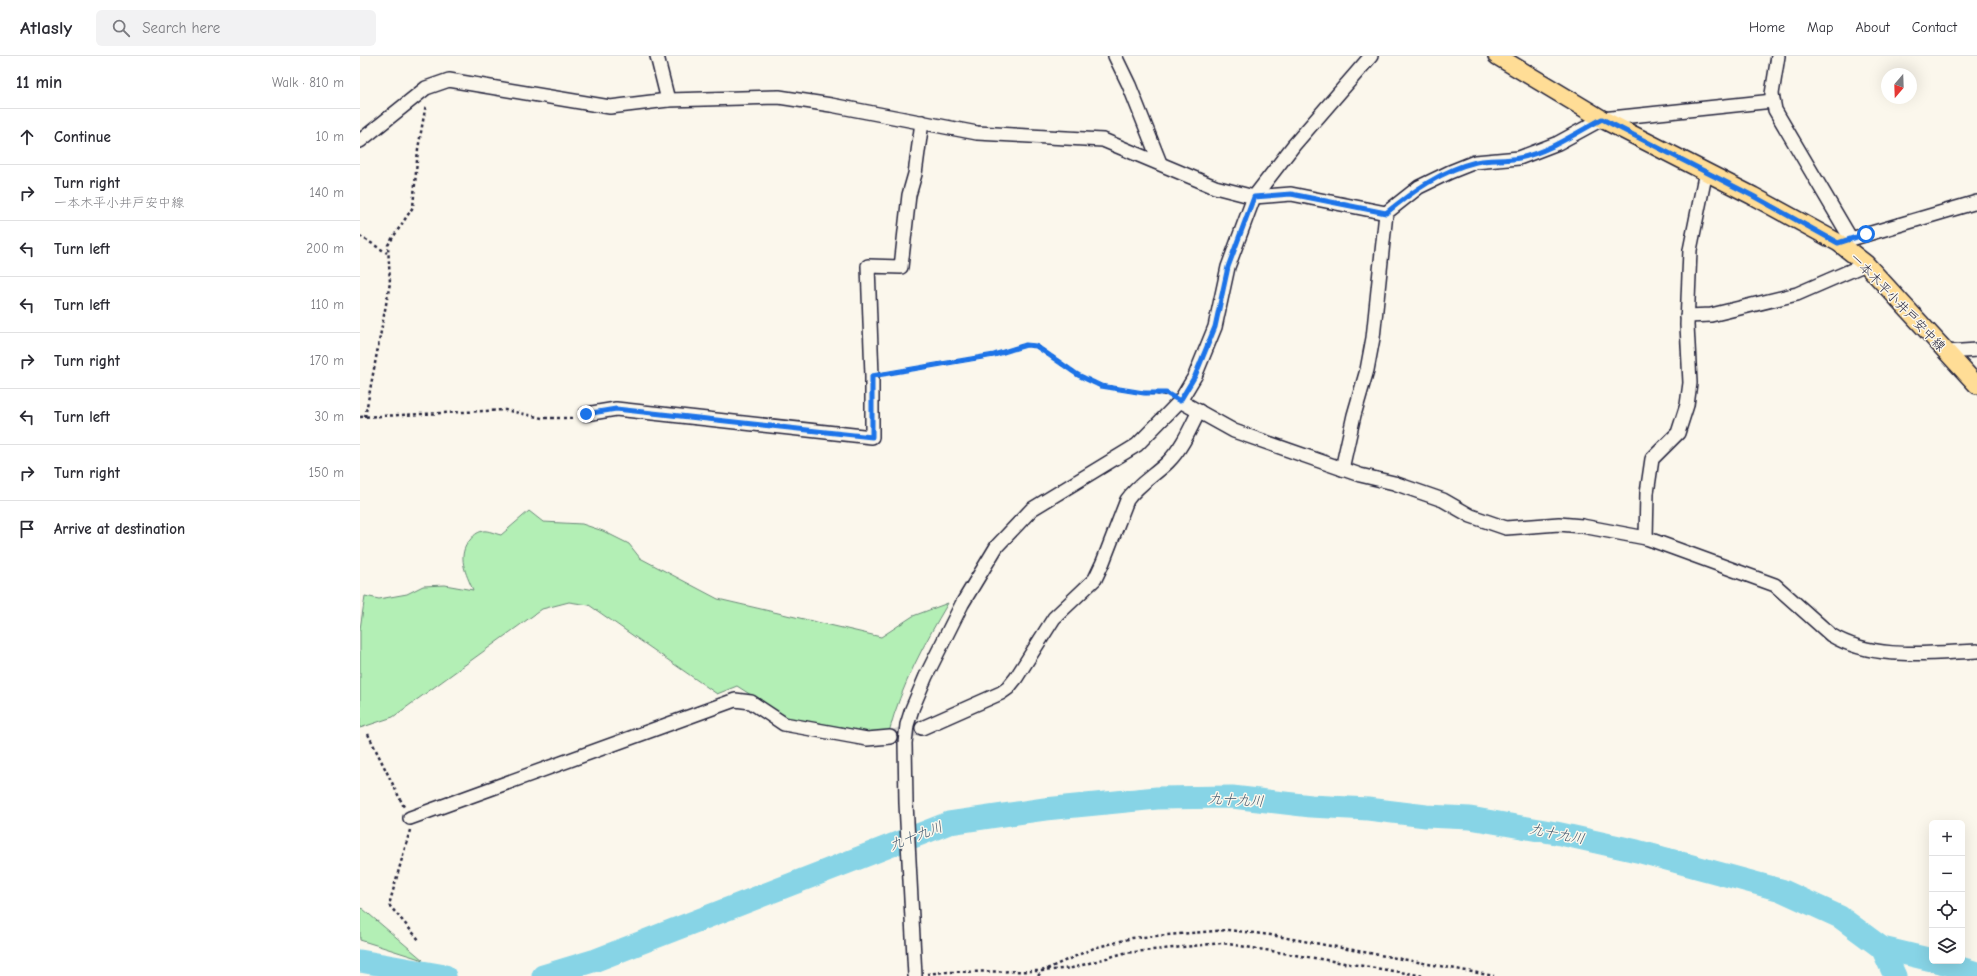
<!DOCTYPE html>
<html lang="en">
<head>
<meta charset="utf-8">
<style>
	:root { --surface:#fff; --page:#f2f2f3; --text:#2b2b33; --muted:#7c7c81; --line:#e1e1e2 }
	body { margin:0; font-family:"Comic Neue","Klee One",sans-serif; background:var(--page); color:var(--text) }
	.controls { position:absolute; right:12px; bottom:12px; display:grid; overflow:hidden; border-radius:6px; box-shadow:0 4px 16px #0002 }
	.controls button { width:36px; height:36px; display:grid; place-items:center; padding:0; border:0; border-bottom:1px solid var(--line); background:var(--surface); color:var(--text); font:20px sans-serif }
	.compass { position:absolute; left:1521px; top:12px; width:36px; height:36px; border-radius:50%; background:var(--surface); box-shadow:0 4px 16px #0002; rotate:199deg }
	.stop { position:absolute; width:12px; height:12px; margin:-9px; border:3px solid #1a73e8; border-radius:50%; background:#fff }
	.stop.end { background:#1a73e8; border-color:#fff; box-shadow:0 1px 4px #0008 }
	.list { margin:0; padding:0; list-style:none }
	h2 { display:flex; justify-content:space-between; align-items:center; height:52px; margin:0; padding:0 16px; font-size:17px }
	h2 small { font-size:13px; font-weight:400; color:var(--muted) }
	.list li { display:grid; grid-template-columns:26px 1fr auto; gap:12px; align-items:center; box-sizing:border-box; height:56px; padding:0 16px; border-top:1px solid var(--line) }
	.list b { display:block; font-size:15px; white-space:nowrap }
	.list p { margin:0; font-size:13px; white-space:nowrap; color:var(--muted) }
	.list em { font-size:13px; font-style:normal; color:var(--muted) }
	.icon { flex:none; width:22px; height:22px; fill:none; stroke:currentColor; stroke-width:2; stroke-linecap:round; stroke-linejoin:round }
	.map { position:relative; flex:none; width:1617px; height:920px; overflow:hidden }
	header { display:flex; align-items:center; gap:24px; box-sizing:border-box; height:56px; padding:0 20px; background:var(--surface); border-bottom:1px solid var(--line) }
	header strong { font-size:19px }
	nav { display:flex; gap:22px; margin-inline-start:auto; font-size:14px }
	.search { width:280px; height:36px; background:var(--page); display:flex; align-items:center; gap:10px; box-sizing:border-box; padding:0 14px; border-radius:6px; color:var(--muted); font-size:15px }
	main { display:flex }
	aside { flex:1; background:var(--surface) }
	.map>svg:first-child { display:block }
	.green { fill:#b3efb5; stroke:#6a8878 }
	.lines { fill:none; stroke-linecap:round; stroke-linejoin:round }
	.river { stroke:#87d4e6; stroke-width:23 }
	.minor-tunnel { stroke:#d0ccc9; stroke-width:13; stroke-dasharray:13 6; stroke-linecap:butt }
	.minor-casing { stroke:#22223b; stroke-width:16 }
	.major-casing { stroke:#22223b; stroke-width:20 }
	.path { stroke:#22223b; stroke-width:2.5; stroke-dasharray:3 3; stroke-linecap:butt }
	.minor { stroke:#fbf7ec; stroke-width:13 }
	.major { stroke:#ffdd96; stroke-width:17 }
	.route { stroke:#1a73e8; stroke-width:5 }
	.labels { text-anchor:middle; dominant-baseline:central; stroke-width:3; stroke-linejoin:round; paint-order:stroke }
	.street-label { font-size:13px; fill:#22223b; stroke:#fbf7ec }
	.water-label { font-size:14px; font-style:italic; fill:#40576e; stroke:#fbf7ec }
</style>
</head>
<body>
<header>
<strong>Atlasly</strong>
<div class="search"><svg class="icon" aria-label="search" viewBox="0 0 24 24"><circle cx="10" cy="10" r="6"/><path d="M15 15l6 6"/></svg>Search here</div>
<nav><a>Home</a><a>Map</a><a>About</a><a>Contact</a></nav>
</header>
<main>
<aside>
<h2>11 min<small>Walk · 810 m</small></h2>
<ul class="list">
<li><svg class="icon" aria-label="ahead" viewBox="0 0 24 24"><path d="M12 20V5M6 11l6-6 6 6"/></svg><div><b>Continue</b></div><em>10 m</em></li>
<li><svg class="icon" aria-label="right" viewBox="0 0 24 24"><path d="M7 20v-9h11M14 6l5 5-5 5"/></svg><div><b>Turn right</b><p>一本木平小井戸安中線</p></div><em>140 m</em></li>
<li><svg class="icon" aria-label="left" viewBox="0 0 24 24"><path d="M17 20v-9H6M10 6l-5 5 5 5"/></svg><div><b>Turn left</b></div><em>200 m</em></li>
<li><svg class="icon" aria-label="left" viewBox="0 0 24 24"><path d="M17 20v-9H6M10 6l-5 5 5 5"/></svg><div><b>Turn left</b></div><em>110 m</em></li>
<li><svg class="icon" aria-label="right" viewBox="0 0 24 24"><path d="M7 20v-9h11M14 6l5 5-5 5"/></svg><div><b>Turn right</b></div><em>170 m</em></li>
<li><svg class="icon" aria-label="left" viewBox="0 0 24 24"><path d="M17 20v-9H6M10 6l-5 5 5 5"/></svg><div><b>Turn left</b></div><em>30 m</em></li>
<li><svg class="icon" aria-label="right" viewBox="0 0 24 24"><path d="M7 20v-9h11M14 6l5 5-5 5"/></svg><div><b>Turn right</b></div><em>150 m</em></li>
<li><svg class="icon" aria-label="arrive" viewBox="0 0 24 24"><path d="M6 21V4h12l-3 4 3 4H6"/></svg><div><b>Arrive at destination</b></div></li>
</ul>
</aside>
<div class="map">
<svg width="1617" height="920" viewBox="0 0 1617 920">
	<rect width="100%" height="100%" fill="#fbf7ec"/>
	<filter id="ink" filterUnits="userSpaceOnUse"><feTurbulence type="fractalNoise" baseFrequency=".025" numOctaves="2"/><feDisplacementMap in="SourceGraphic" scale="8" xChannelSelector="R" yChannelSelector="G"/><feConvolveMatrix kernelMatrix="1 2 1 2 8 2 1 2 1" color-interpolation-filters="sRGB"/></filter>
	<g filter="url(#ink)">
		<g class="green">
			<path d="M 169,455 L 183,466 L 222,468 L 243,475 L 269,488 L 280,502 L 358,543 L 521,581 L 553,560 L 588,547 C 564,588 541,630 529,676 L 521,678 L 427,662 L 377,630 L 357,638 L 229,549 L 209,546 L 182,553 L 33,661 L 0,672 L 0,573 L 5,540 L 19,543 L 47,538 L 63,530 L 85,529 L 113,534 C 106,518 96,499 110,484 C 113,480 117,476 123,475 C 128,474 136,478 141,479 Z"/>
			<path d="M 0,852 L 3,853 L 63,904 L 0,884 Z"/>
		</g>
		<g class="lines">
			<g class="river">
				<path d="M 1522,892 L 1535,920"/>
				<path d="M 0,905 L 85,920"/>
				<path d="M 1577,905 L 1617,917"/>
				<path d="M 183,920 L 236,904 L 589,767 L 685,753 L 797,742 L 872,741 L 951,750 L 1008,753 L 1066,760 L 1110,762 L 1196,777 L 1277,795 L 1421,834 L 1480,861 L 1522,892 L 1572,904"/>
			</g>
			<path class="minor-tunnel" d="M 530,681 L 562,672"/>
			<g class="minor-casing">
				<g id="minor">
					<path d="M 297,0 L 308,44"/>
					<path d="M 755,0 L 769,29 L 800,107"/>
					<path d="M 1418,0 L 1412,38 L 1415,54 L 1491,183"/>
					<path d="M 0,85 L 66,32 L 89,24 L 250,51 L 308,44 L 419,41 L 471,49 L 617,77 L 743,84 L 855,131 L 894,141 L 931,138 L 1026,157"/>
					<path d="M 1484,185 L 1617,146"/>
					<path d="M 1327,260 L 1351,259 L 1437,238 L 1506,208"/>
					<path d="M 1587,296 L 1617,294"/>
					<path d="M 820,345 L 874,375 L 1000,419 L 1034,427 L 1083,444 L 1111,460 L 1146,472 L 1199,468 L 1222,470 L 1286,482 L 1415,529 L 1471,579 C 1514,605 1570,597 1617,595"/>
					<path d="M 226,358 L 256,353 L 512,381 L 512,320 L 508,210 L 541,211 L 549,139 L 555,118 L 562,66"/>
					<path d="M 982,413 L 994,359 L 1007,314 L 1013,282 L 1026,157 L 1059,131 L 1090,116 L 1115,106 L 1159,102 L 1198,87 L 1242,63 L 1413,45"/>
					<path d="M 1286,482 L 1287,437 L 1292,403 L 1318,377 L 1327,349 L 1330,327 L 1327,269 L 1330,194 L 1346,115"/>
					<path d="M 562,672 L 641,637 L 648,632 L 656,622 L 694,562 L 735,523 L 743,506 L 767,444 C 778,428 795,419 808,406 C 822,392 830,373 839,355"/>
					<path d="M 50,762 L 375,644 L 391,646 L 424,668 L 507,683 L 530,681"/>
					<path d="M 555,920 L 546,747 L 545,687 L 547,669 L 552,653 L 566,620 L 602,548 L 637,490 L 672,453 L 777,389 L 820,345 L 835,320 L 855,271 L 868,211 L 894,141 L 934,89 L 1011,0"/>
				</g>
			</g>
			<g class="major-casing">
				<path id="major" d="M 1137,0 L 1242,63 L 1393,140 L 1479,187 L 1506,208 L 1617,329"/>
			</g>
			<g class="path">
				<path d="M 0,180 L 27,197"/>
				<path d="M 524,318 L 634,299 L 665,289 L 676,290 L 718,319 L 741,330 L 784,337 L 809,339"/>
				<path d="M 0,361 L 145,354 L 182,362 L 214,362"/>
				<path d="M 5,361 L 30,227 L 28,189 L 53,151 L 58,93 L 66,48"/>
				<path d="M 8,678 L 45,753"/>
				<path d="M 50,774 L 29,849 L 60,885"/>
				<path d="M 567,918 L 584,916 L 682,915 L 712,912 L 764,897 L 862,887 L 1064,920"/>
				<path d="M 678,920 L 682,915 L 734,892 L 772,882 L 868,874 L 911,879 L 1134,920"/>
			</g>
			<use href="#minor" class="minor"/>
			<use href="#major" class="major"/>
		</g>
	</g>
	<g class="lines" filter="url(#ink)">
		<path class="route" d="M 226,358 L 256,353 L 512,381 L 512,320 L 634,299 L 666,289 L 676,290 L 718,319 L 741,330 L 784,337 L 806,337 L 820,345 L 835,320 L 855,271 L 868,211 L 894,141 L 931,138 L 1026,157 C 1052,136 1082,114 1116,106 C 1130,103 1145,105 1159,102 C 1188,96 1216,77 1242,63 L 1393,140 L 1478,187 L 1506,178"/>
	</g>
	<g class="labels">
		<g class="street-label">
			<text transform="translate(1538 246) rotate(46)">一本木平小井戸安中線</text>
		</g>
		<g class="water-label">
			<text transform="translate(876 744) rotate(3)">九十九川</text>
			<text transform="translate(1197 778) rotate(11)">九十九川</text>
			<text transform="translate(556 780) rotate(-21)">九十九川</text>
		</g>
	</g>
</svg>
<div class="controls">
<button>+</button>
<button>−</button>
<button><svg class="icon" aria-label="locate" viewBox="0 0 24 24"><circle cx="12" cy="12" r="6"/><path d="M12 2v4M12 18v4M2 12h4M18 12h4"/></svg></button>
<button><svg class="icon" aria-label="layers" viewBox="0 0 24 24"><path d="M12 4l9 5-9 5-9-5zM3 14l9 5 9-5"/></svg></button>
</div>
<svg class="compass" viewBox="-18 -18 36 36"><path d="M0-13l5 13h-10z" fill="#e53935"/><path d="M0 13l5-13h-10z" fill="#7c7c81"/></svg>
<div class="stop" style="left:1506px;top:178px"></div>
<div class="stop end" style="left:226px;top:358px"></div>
</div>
</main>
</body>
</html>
